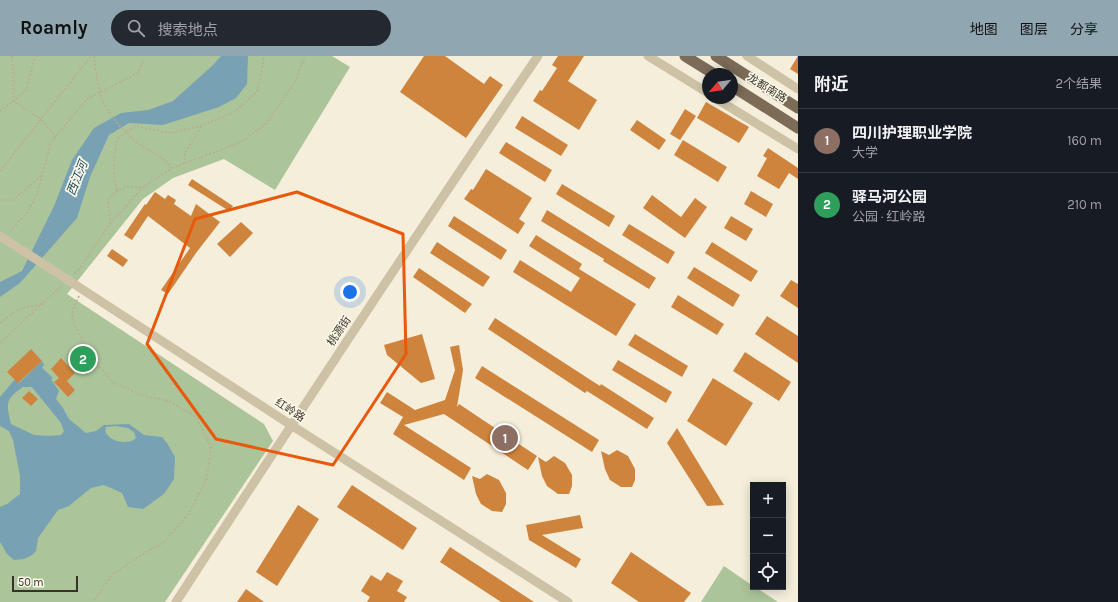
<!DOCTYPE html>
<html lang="zh">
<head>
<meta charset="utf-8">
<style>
	:root { --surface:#171b24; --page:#242831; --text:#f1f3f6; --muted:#9ea1a6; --line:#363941; --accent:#90a6b1 }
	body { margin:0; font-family:Karla,"Noto Sans SC",sans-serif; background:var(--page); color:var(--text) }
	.controls { position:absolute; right:12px; bottom:12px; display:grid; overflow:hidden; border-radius:0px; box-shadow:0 2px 10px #0003 }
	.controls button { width:36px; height:36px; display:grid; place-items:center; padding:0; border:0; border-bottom:1px solid var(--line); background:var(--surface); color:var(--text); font:20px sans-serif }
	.compass { position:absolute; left:702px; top:12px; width:36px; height:36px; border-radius:50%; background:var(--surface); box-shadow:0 2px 10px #0003; rotate:241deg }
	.scale { position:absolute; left:12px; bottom:10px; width:66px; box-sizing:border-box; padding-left:4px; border:2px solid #383127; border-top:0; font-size:11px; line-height:14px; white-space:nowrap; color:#383127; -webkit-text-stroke:3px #fbf7e8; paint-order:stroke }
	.you { position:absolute; left:350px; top:236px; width:14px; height:14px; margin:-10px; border:3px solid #fff; border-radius:50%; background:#1a73e8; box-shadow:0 0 0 6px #1a73e833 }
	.badge { display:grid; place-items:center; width:26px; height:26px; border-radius:50%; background:var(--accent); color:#fff; font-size:13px; font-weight:700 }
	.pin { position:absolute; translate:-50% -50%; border:2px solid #fff; box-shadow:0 1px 4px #0006 }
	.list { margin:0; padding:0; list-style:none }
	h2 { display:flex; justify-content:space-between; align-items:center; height:52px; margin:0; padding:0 16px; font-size:17px }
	h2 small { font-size:13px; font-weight:400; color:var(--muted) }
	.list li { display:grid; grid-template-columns:26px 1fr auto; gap:12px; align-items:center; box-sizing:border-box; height:64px; padding:0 16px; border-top:1px solid var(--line) }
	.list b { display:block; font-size:15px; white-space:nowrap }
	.list p { margin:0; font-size:13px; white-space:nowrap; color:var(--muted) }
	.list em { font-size:13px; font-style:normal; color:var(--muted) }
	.icon { flex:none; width:22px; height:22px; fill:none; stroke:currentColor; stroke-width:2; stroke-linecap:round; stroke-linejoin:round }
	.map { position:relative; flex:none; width:798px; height:546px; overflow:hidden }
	header { display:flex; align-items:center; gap:24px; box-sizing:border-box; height:56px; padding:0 20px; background:var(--accent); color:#111 }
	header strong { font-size:19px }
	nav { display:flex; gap:22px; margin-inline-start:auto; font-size:14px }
	.search { width:280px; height:36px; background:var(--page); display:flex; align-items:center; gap:10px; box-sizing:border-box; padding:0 14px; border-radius:22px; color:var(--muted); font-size:15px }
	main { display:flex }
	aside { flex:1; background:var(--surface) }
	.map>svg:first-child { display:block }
	.green { fill:#acc49a }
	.water { fill:#78a2b3; fill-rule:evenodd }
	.building { fill:#cf843e }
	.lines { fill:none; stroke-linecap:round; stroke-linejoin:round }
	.path { stroke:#b9ac90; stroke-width:1.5; stroke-dasharray:2 2; stroke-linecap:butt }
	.minor { stroke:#cdc1a6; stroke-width:9 }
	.major { stroke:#7c6c57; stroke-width:11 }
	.path-bridge { stroke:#b9ac90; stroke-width:1.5; stroke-dasharray:2 2; stroke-linecap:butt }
	.minor-bridge { stroke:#cdc1a6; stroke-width:9 }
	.marked { fill:none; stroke:#e8590c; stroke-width:3; stroke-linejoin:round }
	.labels { text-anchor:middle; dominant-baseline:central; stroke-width:3.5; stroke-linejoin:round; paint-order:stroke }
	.street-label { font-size:11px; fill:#383127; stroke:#fbf7e8 }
	.water-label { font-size:12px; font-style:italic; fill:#1a485d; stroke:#fbf7e8 }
</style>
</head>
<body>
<header>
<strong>Roamly</strong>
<div class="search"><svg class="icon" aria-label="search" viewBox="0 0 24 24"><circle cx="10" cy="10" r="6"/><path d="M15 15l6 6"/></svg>搜索地点</div>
<nav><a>地图</a><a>图层</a><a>分享</a></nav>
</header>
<main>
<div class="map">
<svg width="798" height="546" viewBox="0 0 798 546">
	<rect width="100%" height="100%" fill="#f4eedb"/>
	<g class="green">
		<path d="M 0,0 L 332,0 L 350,11 L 275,134 L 224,103 L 173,122 L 143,143 L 67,238 L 264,368 L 273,385 L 165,546 L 0,546 Z"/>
		<path d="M 724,510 L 753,530 L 753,531 L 755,531 L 778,546 L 701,546 Z"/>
	</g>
	<g class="water">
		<path d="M 221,0 L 248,0 L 247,28 L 236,42 L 219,51 L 163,69 L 129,67 L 109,79 L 90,121 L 77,162 L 20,227 L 0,241 L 0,226 L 22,215 L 54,150 L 72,104 L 94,72 L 121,57 L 148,54 L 173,45 L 213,9 Z"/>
		<path d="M 42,305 L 44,309 L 42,312 L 53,322 L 51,323 L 59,335 L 56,343 L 63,352 L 69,363 L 86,377 L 96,375 L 104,369 L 129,368 L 144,379 L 162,381 L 167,387 L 175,401 L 174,423 L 164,438 L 143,453 L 128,451 L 122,437 L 104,429 L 91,432 L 69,450 L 58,454 L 38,482 L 36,495 L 32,499 L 24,503 L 14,504 L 7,498 L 0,486 L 0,451 L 7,448 L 20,438 L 20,420 L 13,384 L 9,375 L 0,370 L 0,341 L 15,323 L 19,327 ZM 23,331 L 32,331 L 61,367 L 64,375 L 61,379 L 49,380 L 34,379 L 11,368 C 6,348 5,343 23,331 ZM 115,370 L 128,372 L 134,376 L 136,382 C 129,391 101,384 106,371 Z"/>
	</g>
	<g class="building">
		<path d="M 424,0 L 445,0 L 484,28 L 490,20 L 503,29 L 466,82 L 400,36 Z"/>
		<path d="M 558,0 L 584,0 L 568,25 L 597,44 L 579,74 L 533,45 L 540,34 L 542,35 L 557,12 L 552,9 Z"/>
		<path d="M 798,0 L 798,18 L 790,13 Z"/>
		<path d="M 706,46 L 749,71 L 739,87 L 697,62 Z"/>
		<path d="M 685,53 L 696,60 L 680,84 L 670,78 Z"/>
		<path d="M 522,60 L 568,89 L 561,100 L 515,72 Z"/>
		<path d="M 637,64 L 666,84 L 659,94 L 630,74 Z"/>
		<path d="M 683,84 L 727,111 L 718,126 L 674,99 Z"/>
		<path d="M 506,86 L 552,114 L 545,126 L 499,97 Z"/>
		<path d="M 768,92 L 798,112 L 798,123 L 789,117 L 779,133 L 757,120 L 767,102 L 763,100 Z"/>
		<path d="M 486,113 L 532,142 L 519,163 L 525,167 L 518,178 L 464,143 L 471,133 L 473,134 Z"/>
		<path d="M 192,123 L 233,150 L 229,155 L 188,129 Z"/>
		<path d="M 562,128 L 615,160 L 609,171 L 556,138 Z"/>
		<path d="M 751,135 L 773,148 L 766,161 L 744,148 Z"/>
		<path d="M 155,136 L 165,143 L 168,139 L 176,144 L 174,148 L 191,160 L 196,148 L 220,166 L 196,197 L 168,238 L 161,234 L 190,192 L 148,160 L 132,184 L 124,179 L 145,148 L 146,149 Z"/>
		<path d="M 652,139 L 681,161 L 695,142 L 707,151 L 685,182 L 643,152 Z"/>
		<path d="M 547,154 L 656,222 L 649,233 L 603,205 L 604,203 L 541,165 Z"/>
		<path d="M 454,160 L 507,194 L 501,204 L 448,170 Z"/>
		<path d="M 731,160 L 753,173 L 746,185 L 724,172 Z"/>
		<path d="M 241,166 L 253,177 L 230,201 L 217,188 Z"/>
		<path d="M 629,168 L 675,196 L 668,208 L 622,179 Z"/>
		<path d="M 536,179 L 582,208 L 579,213 L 636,248 L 616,280 L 513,216 L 520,204 L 571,236 L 580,222 L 529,190 Z"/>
		<path d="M 437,186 L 490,221 L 483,231 L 430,197 Z"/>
		<path d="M 712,186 L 758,215 L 751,226 L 705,197 Z"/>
		<path d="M 112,193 L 128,204 L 123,211 L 107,200 Z"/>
		<path d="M 694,211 L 740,239 L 733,251 L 687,222 Z"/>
		<path d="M 419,212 L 472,248 L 465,257 L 413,221 Z"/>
		<path d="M 791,224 L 798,228 L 798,252 L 780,240 Z"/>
		<path d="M 678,239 L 724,268 L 717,279 L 671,251 Z"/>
		<path d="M 767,260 L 798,280 L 798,307 L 755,278 Z"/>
		<path d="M 495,262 L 600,330 L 601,328 L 654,362 L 647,373 L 587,335 L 585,337 L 488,273 Z"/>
		<path d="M 422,278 L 435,323 L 421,327 L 387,299 L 384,289 Z"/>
		<path d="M 635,278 L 688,310 L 682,321 L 628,289 Z"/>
		<path d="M 459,289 L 463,314 L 457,351 L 459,348 L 537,400 L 528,414 L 444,358 L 404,369 L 471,412 L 464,424 L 393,378 L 403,361 L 380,347 L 387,336 L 415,354 L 445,344 L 455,314 L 450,291 Z"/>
		<path d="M 31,293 L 42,305 L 18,327 L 7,316 Z"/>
		<path d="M 745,296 L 791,326 L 779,345 L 733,315 Z"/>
		<path d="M 61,302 L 75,317 L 67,325 L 75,334 L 68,341 L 54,326 L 59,322 L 51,313 Z"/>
		<path d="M 618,304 L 672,336 L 666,347 L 612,314 Z"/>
		<path d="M 482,310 L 599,384 L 592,396 L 475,322 Z"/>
		<path d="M 713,322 L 753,347 L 726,390 L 687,365 Z"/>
		<path d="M 29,335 L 38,343 L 31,350 L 22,342 Z"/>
		<path d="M 677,372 L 724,449 L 707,450 L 667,387 Z"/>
		<path d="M 617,394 L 628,400 L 635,413 L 635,424 L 632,431 L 621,431 L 610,424 L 605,413 L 601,395 L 609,399 Z"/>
		<path d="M 554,400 L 565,407 L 572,419 L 572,430 L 569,438 L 558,438 L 547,430 L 542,420 L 538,401 L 546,406 Z"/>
		<path d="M 487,418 L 499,424 L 506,437 L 506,448 L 502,456 L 492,455 L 481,448 L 476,438 L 472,420 L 480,423 Z"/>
		<path d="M 352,429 L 417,472 L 403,494 L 337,451 Z"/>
		<path d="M 298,449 L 319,463 L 277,530 L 256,516 Z"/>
		<path d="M 580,459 L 583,472 L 542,479 L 581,503 L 576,512 L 529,484 L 526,469 Z"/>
		<path d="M 450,491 L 534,546 L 501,546 L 440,506 Z"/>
		<path d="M 631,496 L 691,537 L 684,546 L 639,546 L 611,527 Z"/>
		<path d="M 387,516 L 403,525 L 397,535 L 407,541 L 404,546 L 367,546 L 370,541 L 361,535 L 371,519 L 381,525 Z"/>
		<path d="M 246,533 L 264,546 L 237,546 Z"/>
	</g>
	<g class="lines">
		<g class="path">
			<path d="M 12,0 L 13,11 L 13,45 L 41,63 L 56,81"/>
			<path d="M 94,0 L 97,23"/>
			<path d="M 0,55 L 13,45 L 26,34 L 34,4 L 37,0"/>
			<path d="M 149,94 C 158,99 166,104 172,112"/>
			<path d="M 184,108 L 185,97 L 201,71"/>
			<path d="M 0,115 L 91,0"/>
			<path d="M 117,134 C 112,117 114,100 117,83 L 135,70 L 170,77 L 201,70 L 234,56 L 257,36 L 264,4 L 263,0"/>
			<path d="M 0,144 L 13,144 L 42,119"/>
			<path d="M 110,168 L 108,143 C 120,131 125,129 142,132"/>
			<path d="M 10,175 L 28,156 L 38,135 L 51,86 L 87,43 L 138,17 L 145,0"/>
			<path d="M 75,217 L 79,213 L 110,168 L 142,132 L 172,112 L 239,87 L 265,69 L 295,26 L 305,0"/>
			<path d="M 79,240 L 73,253 L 72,261 L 74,268 L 92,302 L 113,326 L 144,340 L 169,345 L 196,361 L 211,391 L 207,422 L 189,457 L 164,486 L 136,502 L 111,520 L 93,546"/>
			<path d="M 0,267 L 17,254 L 41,248"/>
			<path d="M 0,287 L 62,229"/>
		</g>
		<g class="minor">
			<path d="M 648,0 L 708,37"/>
			<path d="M 747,0 L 798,33"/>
			<path d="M 715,42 L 798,93"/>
			<path d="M 48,211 L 291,369 L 568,546"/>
			<path d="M 176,546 C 295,363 415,180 538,0"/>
		</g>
		<g class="major">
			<path d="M 685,0 L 714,18"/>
			<path d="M 716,0 L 798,52"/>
			<path d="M 732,30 L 798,72"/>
		</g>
		<path class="path-bridge" d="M 97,23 L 102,45 L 116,66 L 136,86 L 149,94"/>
		<path class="minor-bridge" d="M 0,180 L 48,211"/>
	</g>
	<path class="marked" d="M 297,136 L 403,178 L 406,298 L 333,409 L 216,383 L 147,288 L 195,163 Z"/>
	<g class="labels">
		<g class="street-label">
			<text transform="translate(767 32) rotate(32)">龙都南路</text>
			<text transform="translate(339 275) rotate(-56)">桃源街</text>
			<text transform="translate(290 354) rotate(33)">红岭路</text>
		</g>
		<g class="water-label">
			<text transform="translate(77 122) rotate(-68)">西江河</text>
		</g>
	</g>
</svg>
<div class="controls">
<button>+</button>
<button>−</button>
<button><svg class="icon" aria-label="locate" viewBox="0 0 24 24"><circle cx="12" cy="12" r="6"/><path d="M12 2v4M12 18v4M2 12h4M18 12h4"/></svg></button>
</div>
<svg class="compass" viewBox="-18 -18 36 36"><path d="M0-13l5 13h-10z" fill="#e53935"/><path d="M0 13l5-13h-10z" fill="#9ea1a6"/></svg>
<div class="scale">50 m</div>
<div class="you"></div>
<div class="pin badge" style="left:505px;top:382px;background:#8d6e63">1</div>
<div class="pin badge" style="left:83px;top:303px;background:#2e9e5b">2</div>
</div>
<aside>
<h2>附近<small>2个结果</small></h2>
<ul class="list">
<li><span class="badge" style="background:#8d6e63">1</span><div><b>四川护理职业学院</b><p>大学</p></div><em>160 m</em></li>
<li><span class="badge" style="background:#2e9e5b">2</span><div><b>驿马河公园</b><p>公园 · 红岭路</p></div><em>210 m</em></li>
</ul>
</aside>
</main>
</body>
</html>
